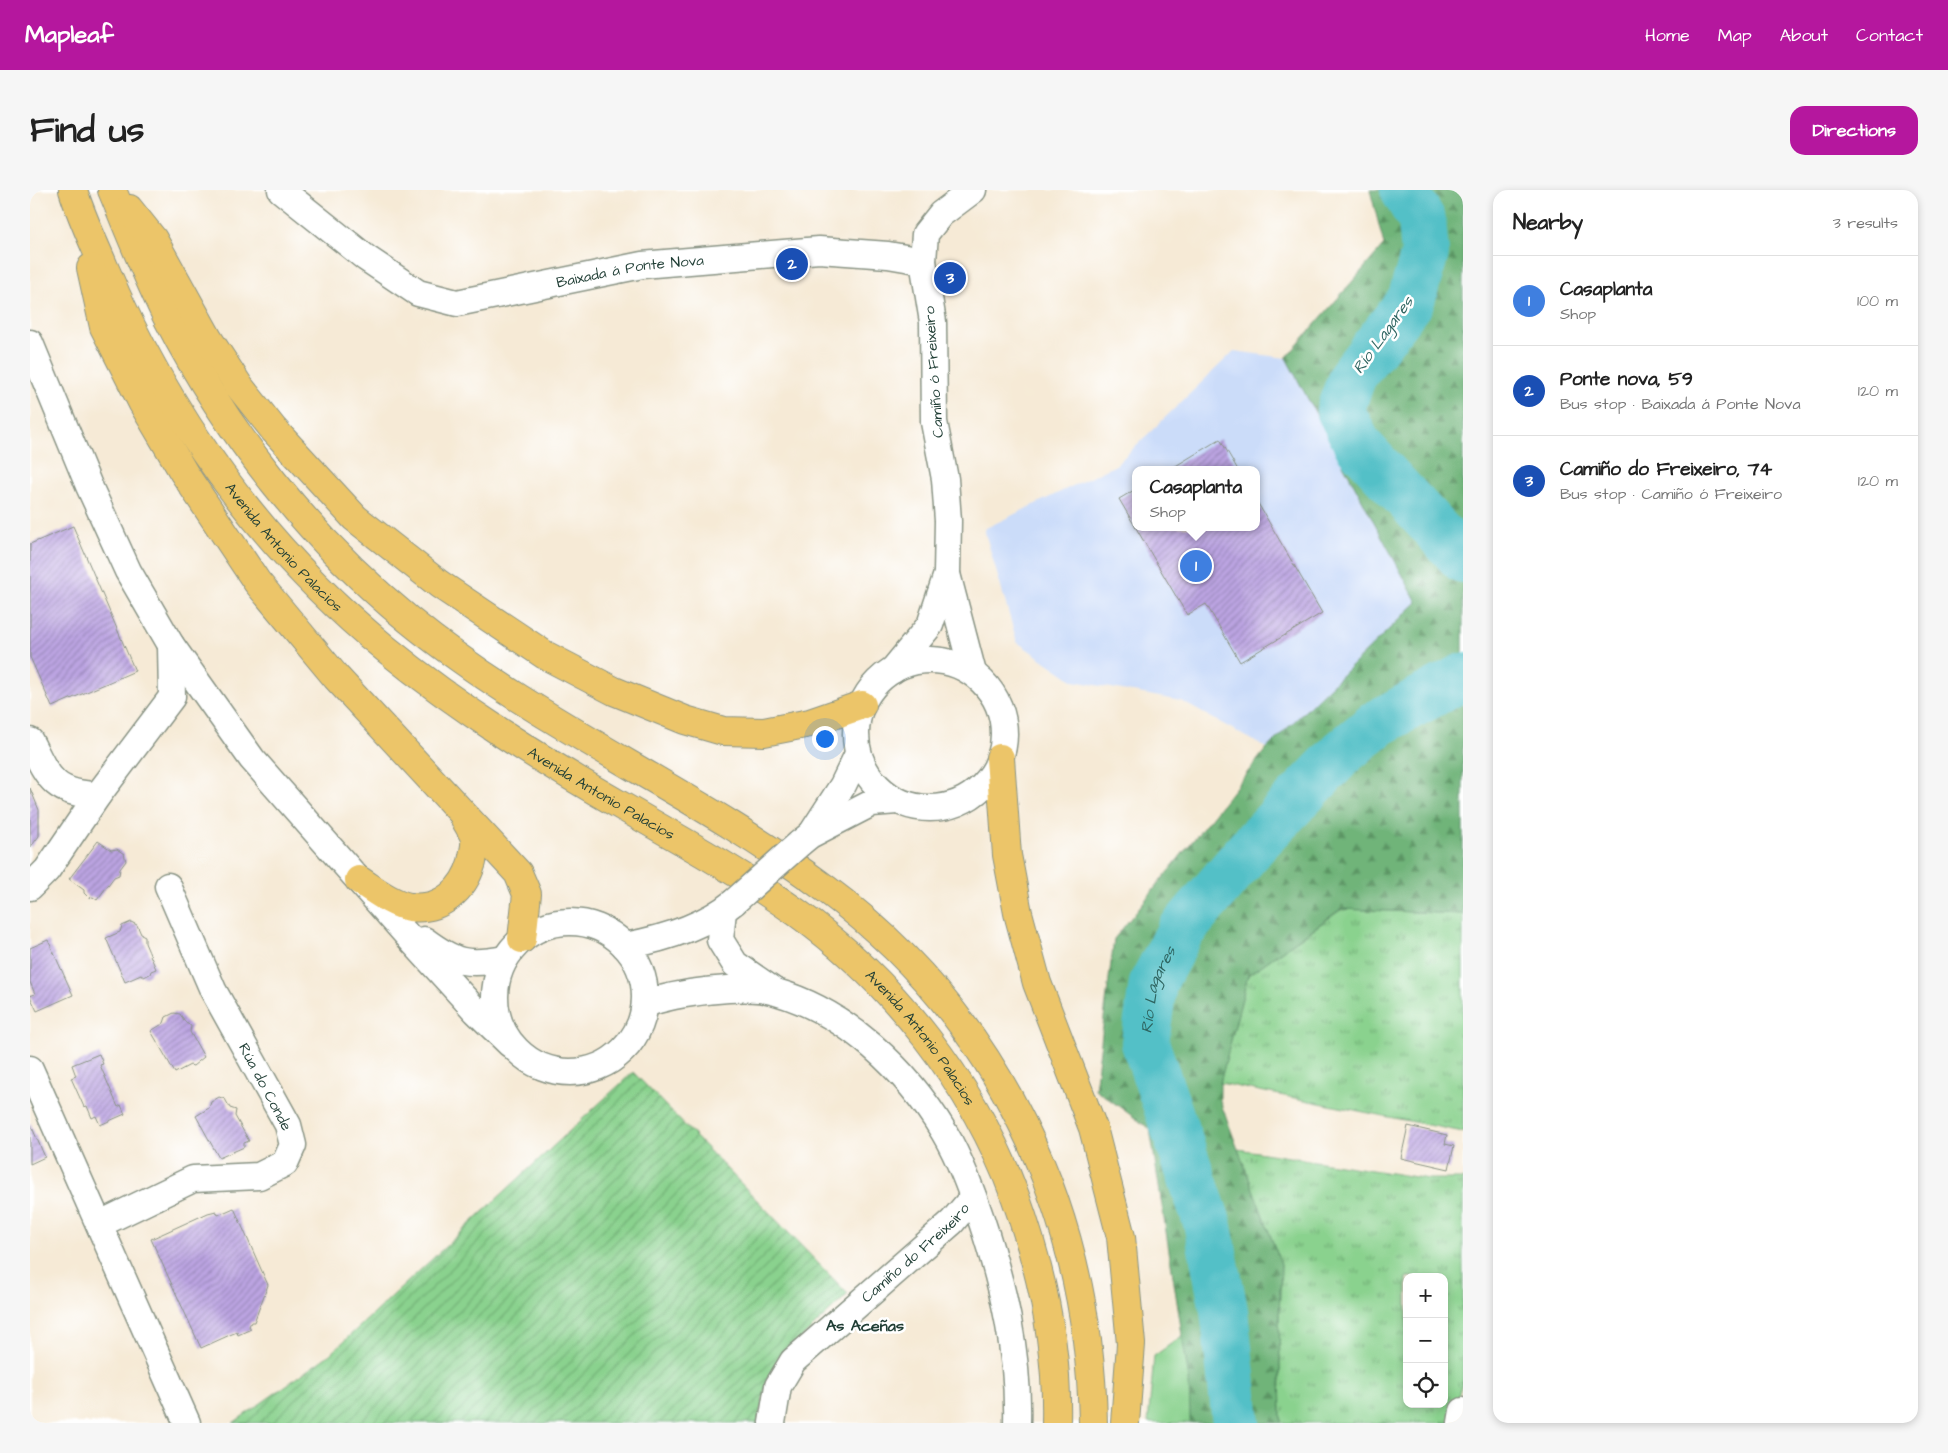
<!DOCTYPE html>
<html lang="en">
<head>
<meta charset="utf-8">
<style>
	:root { --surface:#fff; --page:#f6f6f6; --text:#222; --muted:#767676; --line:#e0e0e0; --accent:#b5179e }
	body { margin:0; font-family:"Architects Daughter",sans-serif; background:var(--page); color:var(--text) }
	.controls { position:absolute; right:15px; bottom:15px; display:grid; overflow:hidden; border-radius:10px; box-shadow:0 2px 8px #0003 }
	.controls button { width:45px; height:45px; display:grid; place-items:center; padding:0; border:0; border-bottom:1px solid var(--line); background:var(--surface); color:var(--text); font:25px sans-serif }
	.you { position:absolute; left:794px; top:548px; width:18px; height:18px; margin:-12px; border:4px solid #fff; border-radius:50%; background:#1a73e8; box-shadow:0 0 0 8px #1a73e833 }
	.badge { display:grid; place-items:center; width:32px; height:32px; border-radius:50%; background:var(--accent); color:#fff; font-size:16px; font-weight:700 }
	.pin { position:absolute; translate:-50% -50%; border:2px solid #fff; box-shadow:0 1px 5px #0006 }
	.popup { position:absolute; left:1102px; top:276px; width:128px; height:65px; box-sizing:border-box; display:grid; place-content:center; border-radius:10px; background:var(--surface); filter:drop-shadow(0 1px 4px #0005); font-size:16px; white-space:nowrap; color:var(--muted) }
	.popup b { font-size:19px; color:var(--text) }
	.popup::after { content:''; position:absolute; left:50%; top:100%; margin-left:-10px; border:10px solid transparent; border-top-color:var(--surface) }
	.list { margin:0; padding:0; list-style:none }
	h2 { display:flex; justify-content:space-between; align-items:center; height:65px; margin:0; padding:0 20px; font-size:21px }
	h2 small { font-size:16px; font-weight:400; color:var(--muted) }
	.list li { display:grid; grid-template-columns:32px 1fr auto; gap:15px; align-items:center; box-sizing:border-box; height:90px; padding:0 20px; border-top:1px solid var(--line) }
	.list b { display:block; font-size:19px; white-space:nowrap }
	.list p { margin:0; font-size:16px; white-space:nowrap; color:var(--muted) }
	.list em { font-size:16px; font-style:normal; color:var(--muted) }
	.icon { flex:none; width:28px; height:28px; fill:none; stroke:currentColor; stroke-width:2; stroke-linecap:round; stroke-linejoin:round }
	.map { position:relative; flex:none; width:1433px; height:1233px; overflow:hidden; border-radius:15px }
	header { display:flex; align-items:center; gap:30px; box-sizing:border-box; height:70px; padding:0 25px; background:var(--accent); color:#fff }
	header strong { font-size:24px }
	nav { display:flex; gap:28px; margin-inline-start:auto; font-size:18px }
	.intro { display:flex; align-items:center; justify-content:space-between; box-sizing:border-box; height:120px; padding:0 30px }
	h1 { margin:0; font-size:35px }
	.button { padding:12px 22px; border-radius:15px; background:var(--accent); color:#fff; font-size:18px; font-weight:700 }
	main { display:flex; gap:30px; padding:0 30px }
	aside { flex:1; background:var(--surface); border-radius:15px; box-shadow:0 2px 8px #0003 }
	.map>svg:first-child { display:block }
	.built { fill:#cbdcf9; fill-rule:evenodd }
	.grass { fill:url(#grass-tufts); stroke:#548861; fill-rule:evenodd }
	.forest { fill:url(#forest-firs); stroke:#477856 }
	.park { fill:#8ad28e; stroke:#548861 }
	.garden { fill:url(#garden-furrows); stroke:#548861 }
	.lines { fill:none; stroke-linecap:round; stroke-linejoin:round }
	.river { stroke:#52c0c7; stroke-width:48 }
	.building { fill:url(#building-hatch) }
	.minor-casing { stroke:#8a9485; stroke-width:29 }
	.primary-casing { stroke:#8a9485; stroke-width:30 }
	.minor { stroke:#fff; stroke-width:26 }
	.primary { stroke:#ecc569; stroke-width:28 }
	.minor-bridge-casing { stroke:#8a9485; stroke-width:29; stroke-linecap:butt }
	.minor-bridge { stroke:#fff; stroke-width:26 }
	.labels { text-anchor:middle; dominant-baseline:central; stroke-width:5; stroke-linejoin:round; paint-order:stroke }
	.street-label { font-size:15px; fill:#1f3d34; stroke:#fff }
	.water-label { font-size:16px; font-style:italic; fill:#2e6460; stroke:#fff }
	.neighbourhood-label { font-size:16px; font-weight:bold; fill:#1f3d34; stroke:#fff }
</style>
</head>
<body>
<header>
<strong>Mapleaf</strong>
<nav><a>Home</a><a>Map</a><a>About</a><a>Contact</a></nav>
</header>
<div class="intro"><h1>Find us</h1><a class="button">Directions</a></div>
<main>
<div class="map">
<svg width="1433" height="1233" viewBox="0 0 1433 1233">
	<defs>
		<pattern id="grass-tufts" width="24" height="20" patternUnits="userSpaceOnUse" patternTransform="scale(1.25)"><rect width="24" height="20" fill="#8ad28e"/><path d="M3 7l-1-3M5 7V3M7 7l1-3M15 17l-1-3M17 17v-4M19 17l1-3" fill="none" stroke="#70ac75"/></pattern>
		<pattern id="forest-firs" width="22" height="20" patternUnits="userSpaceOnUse" patternTransform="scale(1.25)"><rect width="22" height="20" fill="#6fb479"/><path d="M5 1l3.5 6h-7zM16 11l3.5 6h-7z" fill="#5b9464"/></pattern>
		<pattern id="garden-furrows" width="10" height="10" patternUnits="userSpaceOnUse" patternTransform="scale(1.25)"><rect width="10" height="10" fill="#8ad28e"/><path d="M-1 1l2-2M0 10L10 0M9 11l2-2" fill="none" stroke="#70ac75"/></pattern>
		<pattern id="building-hatch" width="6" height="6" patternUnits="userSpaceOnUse" patternTransform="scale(1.25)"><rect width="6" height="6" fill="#bca4e2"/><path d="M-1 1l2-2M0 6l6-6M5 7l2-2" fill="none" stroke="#9887b8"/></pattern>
	</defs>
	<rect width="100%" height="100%" fill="#fff"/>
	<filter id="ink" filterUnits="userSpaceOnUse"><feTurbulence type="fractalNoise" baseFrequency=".02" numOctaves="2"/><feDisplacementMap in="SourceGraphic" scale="10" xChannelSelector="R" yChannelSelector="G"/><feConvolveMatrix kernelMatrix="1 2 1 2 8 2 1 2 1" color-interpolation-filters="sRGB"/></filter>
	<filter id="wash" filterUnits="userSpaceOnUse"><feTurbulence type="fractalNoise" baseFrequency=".0096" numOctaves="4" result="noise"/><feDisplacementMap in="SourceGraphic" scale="20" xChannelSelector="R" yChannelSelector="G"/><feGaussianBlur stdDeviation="1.12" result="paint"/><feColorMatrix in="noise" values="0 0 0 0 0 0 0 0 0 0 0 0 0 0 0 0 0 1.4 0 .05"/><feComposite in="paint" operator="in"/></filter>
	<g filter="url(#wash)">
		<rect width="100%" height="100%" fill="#f6ead6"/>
		<path class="built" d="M 1204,161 L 1256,168 L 1387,412 L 1237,558 L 1151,511 L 1044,491 L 987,452 L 954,339 L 1086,275 ZM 1106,280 L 1226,280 L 1226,337 L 1106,337 Z"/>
		<g class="grass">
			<path d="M 1312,719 L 1433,724 L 1433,942 L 1190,893 L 1218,785 Z"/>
			<path d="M 1208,959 L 1399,989 L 1433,989 L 1433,1191 L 1420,1233 L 1251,1233 L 1249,1126 L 1251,1074 ZM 1377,1087 L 1414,1087 L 1414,1214 L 1377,1214 Z"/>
		</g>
		<path class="forest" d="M 1340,0 L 1433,0 L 1433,724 L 1311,719 L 1218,785 L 1190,893 L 1190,911 L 1251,1074 L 1249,1126 L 1251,1233 L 1160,1233 L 1159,1189 L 1120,939 L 1065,899 L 1084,749 L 1237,558 L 1387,412 L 1256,168 L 1354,55 Z"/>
		<path class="park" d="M 1152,1146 L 1159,1190 L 1160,1233 L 1118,1233 L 1124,1166 Z"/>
		<path class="garden" d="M 603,882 L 818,1104 L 746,1172 L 736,1193 L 728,1233 L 203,1233 L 299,1165 Z"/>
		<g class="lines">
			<g class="river">
				<path d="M 1374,0 L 1392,30 L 1395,63 L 1381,110 L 1323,185 L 1310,220 L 1328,255 L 1433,369"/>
				<path id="s1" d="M 1206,1233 L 1194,1120 L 1177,1032 L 1115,853 L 1123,793 L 1150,742 L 1226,652 L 1313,562 L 1348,533 L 1433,487"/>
			</g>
		</g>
		<g id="blocks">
			<g class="building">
				<path d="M 1190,249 L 1208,280 L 1139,280 Z"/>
				<path d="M 1106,299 L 1106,337 L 1226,337 L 1226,310 L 1292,423 L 1210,472 L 1176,414 L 1157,425 L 1089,309 Z"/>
				<path d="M 43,336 L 105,481 L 22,517 L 0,467 L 0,354 Z"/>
				<path d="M 0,598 L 9,620 L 9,646 L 0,658 Z"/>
				<path d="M 68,651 L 81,660 L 87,659 L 94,664 L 96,671 L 90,679 L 89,685 L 84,687 L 67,710 L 63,707 L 59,708 L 54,703 L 54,700 L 39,689 Z"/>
				<path d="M 101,732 L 107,735 L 111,744 L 115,746 L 115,753 L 126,779 L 121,781 L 120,784 L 114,787 L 111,785 L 95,792 L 76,748 L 90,742 L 92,736 Z"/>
				<path d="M 18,750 L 43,805 L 7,821 L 0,806 L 5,804 L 0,792 L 0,758 Z"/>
				<path d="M 144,823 L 150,824 L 156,833 L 161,836 L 160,842 L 174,867 L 163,876 L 160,875 L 145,883 L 121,841 L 134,833 L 136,827 Z"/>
				<path d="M 69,864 L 73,874 L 70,875 L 88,917 L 91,915 L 95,924 L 70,935 L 66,926 L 62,928 L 57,916 L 54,917 L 41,888 L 46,886 L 42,875 Z"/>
				<path d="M 189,907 L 195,909 L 200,918 L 206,920 L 205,926 L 219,951 L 214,953 L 214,957 L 189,968 L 166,926 L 179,918 L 181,912 Z"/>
				<path d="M 0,933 L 15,967 L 0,974 Z"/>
				<path d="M 1378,936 L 1417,945 L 1415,954 L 1424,956 L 1419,979 L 1371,968 Z"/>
				<path d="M 204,1018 L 238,1095 L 224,1132 L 221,1132 L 219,1136 L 221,1139 L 208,1145 L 207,1142 L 202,1144 L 171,1158 L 121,1049 L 178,1023 L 186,1021 L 188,1025 Z"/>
			</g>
		</g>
	</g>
	<g filter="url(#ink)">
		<use href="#blocks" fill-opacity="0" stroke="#8a9485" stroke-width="1"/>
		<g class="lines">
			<g class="minor-casing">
				<g id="minor">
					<path id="s2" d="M 251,0 L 336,68 L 388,103 L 427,113 L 612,75 L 789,60 L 858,65 L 893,71"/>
					<path d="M 0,153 L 59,296 L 98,381 L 141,455 L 222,569 L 384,753 L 446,821 L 480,854"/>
					<circle cx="900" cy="544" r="74"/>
					<path d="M 863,480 L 900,435 L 917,384"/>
					<path d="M 943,483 L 917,384 L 918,331 L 915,289 L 904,232 L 903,132 L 893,71 L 895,44 L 911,24 L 943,0"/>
					<path d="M 0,551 C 18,587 23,604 68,605"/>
					<path d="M 782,643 L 813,595 L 828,564"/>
					<path d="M 769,654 L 780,645 L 842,613 L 867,611"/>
					<path d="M 0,697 L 17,680 L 68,605 L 142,507 L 141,455"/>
					<path d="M 693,721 L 690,750 L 705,774 L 744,801"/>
					<circle cx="540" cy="807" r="75"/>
					<path d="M 394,750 C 425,773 436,776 475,769"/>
					<path d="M 595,756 C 633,749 674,737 704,712"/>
					<path d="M 615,814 C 645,803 715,793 746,802 C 816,822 877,880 914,942 C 930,969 941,1000 951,1029 C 973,1095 989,1163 987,1233"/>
					<path d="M 0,879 L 157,1233"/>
					<path d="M 70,1034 L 163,989 L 229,986 L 255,973 L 263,955 L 258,935 L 183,800 L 138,696"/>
					<path id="s3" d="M 742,1233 L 748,1196 L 763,1171 L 922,1032 L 943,1007"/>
					<path d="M 1431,1233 L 1433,1221"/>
				</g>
			</g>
			<g class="primary-casing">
				<g id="primary">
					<path id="s4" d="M 43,0 C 51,26 63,51 74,77 C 136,224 231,357 356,459 C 431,520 513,571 597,619 C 654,652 712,684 766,722 C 864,792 943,893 985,1006 C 1011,1078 1028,1156 1026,1233"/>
					<path d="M 82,0 C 100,43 117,87 138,129 C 197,243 280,349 379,430 C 508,535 663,600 796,699 C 968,826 1059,1021 1063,1233"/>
					<path d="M 99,19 L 123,49 L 179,150 L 209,196 L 244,240 L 325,328 L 409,394 L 515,465 L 584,501 L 655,530 L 693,541 L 734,542 L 780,533 L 832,515"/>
					<path d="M 61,78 L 74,137 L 112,212 L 154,283 L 227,392 L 306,487 L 488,683 L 497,704 L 492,749"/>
					<path d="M 970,568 L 977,665 L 988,723 L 1007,793 L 1063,938 L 1091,1047 L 1101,1154 L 1095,1233"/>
					<path d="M 329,690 C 345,700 362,714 380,717 C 411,721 434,700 442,672 C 443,664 446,657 445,649 C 443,642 438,635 435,629"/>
				</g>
			</g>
			<use href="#minor" class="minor"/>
			<use href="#primary" class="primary"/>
			<g class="minor-bridge-casing">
				<path id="minor-bridge" d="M 704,712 L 769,654"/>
			</g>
			<use href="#minor-bridge" class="minor-bridge"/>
		</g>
	</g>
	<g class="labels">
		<g class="street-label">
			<text stroke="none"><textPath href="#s2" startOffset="388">Baixada á Ponte Nova</textPath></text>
			<text transform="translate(904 182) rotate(-94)">Camiño ó Freixeiro</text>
			<text stroke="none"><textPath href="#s4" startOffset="418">Avenida Antonio Palacios</textPath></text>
			<text stroke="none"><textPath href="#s4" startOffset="822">Avenida Antonio Palacios</textPath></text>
			<text stroke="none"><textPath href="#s4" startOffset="1228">Avenida Antonio Palacios</textPath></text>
			<text transform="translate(235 897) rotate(62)">Rúa do Conde</text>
			<text stroke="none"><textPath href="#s3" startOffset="230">Camiño do Freixeiro</textPath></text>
		</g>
		<g class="water-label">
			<text transform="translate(1353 145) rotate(-54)">Río Lagares</text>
			<text stroke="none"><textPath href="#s1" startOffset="448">Río Lagares</textPath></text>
		</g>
		<g class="neighbourhood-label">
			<text x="835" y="1136">As Aceñas</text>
		</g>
	</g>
</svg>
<div class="controls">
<button>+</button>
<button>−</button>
<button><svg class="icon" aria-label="locate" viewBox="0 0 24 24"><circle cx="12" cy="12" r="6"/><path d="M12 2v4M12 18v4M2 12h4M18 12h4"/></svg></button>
</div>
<div class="you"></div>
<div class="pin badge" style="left:1166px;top:376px;background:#3f7fe0">1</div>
<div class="popup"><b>Casaplanta</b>Shop</div>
<div class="pin badge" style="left:762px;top:74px;background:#1a4fb4">2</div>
<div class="pin badge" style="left:920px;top:88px;background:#1a4fb4">3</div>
</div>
<aside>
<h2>Nearby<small>3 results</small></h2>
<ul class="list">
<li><span class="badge" style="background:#3f7fe0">1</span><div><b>Casaplanta</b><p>Shop</p></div><em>100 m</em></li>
<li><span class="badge" style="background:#1a4fb4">2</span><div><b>Ponte nova, 59</b><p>Bus stop · Baixada á Ponte Nova</p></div><em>120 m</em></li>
<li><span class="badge" style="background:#1a4fb4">3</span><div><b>Camiño do Freixeiro, 74</b><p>Bus stop · Camiño ó Freixeiro</p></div><em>120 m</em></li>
</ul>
</aside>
</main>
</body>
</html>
